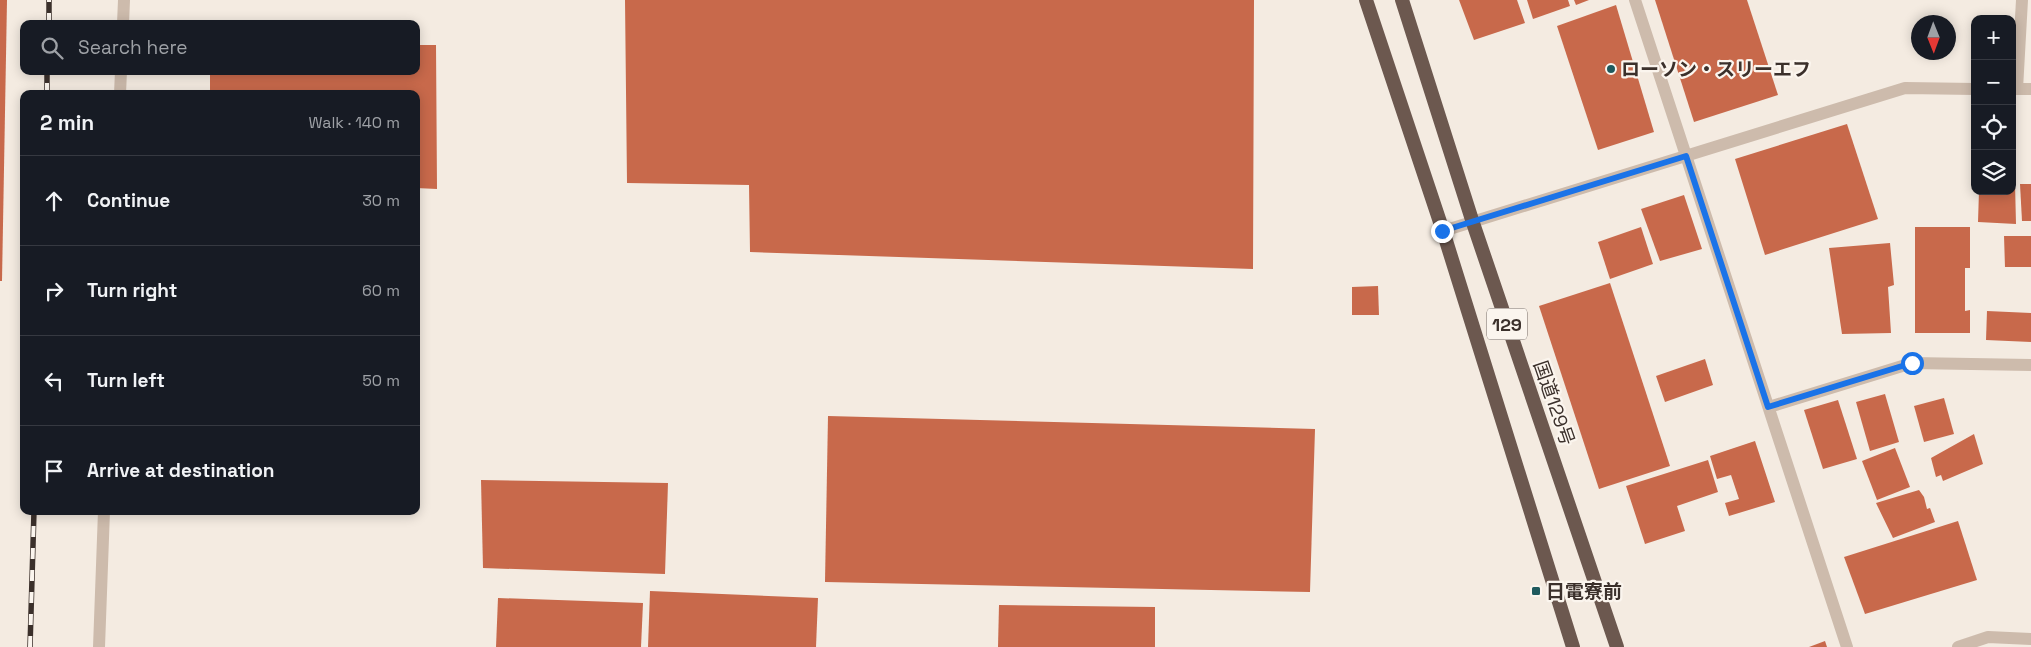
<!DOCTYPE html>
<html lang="en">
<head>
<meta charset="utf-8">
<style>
	:root { --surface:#171b24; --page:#242831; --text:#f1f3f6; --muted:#9ea1a6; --line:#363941 }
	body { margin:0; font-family:"Space Grotesk","Noto Sans JP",sans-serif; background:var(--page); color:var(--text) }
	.controls { position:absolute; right:15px; top:15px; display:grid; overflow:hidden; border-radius:10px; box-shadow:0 2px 12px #0003 }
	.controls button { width:45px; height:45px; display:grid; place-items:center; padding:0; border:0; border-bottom:1px solid var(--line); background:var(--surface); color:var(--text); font:25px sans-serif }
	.compass { position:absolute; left:1911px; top:15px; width:45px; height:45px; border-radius:50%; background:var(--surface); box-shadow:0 2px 12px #0003; rotate:179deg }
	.stop { position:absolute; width:15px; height:15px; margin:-11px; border:4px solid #1a73e8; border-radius:50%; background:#fff }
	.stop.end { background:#1a73e8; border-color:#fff; box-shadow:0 1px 5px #0008 }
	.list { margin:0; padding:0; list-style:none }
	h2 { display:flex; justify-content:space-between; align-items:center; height:65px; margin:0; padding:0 20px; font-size:21px }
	h2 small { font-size:16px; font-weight:400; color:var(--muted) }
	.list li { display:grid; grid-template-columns:32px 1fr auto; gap:15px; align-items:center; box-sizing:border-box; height:90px; padding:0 20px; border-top:1px solid var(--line) }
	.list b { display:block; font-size:19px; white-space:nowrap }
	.list em { font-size:16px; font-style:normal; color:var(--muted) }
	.icon { flex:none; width:28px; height:28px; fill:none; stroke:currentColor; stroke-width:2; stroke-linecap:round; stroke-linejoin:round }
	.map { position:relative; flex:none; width:2031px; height:647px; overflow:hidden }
	.search { position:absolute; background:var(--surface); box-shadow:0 2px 12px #0003; left:20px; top:20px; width:400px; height:55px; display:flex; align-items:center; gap:12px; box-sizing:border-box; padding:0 18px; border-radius:10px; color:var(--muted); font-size:19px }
	.panel { position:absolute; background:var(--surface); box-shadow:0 2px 12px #0003; left:20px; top:90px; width:400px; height:425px; border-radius:10px }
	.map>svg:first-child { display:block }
	.building { fill:#c8694b }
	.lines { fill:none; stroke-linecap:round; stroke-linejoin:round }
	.minor { stroke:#cdbbac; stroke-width:12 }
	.trunk { stroke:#6c584f; stroke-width:14 }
	.rail-casing { stroke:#3b302b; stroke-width:5.5 }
	.rail { stroke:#fbf5ee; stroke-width:4; stroke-dasharray:11; stroke-linecap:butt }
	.route { stroke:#1a73e8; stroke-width:6 }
	.poi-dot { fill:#1f5a5e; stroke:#fbf5ee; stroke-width:2 }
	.labels { text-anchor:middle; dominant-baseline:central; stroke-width:4.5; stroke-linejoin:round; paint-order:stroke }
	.shield { fill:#fbf5ee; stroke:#756b66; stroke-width:1 }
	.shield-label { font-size:18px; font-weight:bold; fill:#3b302b }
	.poi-label { font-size:19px; font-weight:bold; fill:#3b302b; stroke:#fbf5ee; text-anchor:start }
	.street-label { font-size:19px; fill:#3b302b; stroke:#fbf5ee }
</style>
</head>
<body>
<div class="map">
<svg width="2031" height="647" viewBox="0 0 2031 647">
	<rect width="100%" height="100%" fill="#f4ebe1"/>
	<g class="building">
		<path d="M 0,0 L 7,0 L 2,281 L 0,281 Z"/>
		<path d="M 625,0 L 1254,0 L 1253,269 L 750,252 L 749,185 L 627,183 Z"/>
		<path d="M 1459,0 L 1517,0 L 1525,23 L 1474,40 Z"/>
		<path d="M 1527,0 L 1568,0 L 1570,6 L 1533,19 Z"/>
		<path d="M 1574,0 L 1589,0 L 1576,5 Z"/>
		<path d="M 1655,0 L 1747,0 L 1778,95 L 1694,122 Z"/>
		<path d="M 1616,5 L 1654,132 L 1598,150 L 1557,26 Z"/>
		<path d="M 416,45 L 436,45 L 437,189 L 416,188 L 416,94 L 210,94 L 210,71 L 416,71 Z"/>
		<path d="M 1847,124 L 1878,219 L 1765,255 L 1735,159 Z"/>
		<path d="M 2012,183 L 2015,183 L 2016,224 L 1978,222 L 1979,191 L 2012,191 Z"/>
		<path d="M 2020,184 L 2031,184 L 2031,221 L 2022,221 Z"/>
		<path d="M 1684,195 L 1702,249 L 1660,261 L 1641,209 Z"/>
		<path d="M 1641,227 L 1653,264 L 1610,279 L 1598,242 Z"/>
		<path d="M 1915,227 L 1970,227 L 1970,268 L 1965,268 L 1965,311 L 1970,310 L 1970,333 L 1915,333 Z"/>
		<path d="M 2004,236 L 2031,236 L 2031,267 L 2005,267 Z"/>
		<path d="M 1890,243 L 1894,285 L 1888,287 L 1891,333 L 1842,334 L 1829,248 Z"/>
		<path d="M 1610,283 L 1670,466 L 1599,489 L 1539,306 Z"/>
		<path d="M 1378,286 L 1379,315 L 1352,315 L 1352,287 Z"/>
		<path d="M 1987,311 L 2031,313 L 2031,342 L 1986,340 Z"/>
		<path d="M 1705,359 L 1713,385 L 1665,402 L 1656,376 Z"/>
		<path d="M 1885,394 L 1899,442 L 1870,451 L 1856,402 Z"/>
		<path d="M 1944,398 L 1954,434 L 1924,442 L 1914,406 Z"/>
		<path d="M 1838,400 L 1857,459 L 1823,469 L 1804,410 Z"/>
		<path d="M 828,416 L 1315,429 L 1310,592 L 825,582 Z"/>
		<path d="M 1974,434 L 1983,464 L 1943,481 L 1941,475 L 1936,477 L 1931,458 Z"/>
		<path d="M 1755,441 L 1775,502 L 1729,516 L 1725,503 L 1739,499 L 1731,475 L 1717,479 L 1710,456 Z"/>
		<path d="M 1895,448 L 1910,487 L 1877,500 L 1862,461 Z"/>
		<path d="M 1708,460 L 1718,492 L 1677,506 L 1685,531 L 1645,544 L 1626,486 Z"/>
		<path d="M 481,480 L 668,483 L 665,574 L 483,568 Z"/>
		<path d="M 1919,490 L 1924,497 L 1927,509 L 1930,508 L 1935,522 L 1893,538 L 1876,503 Z"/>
		<path d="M 1958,521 L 1977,580 L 1865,614 L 1844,557 Z"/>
		<path d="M 650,591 L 818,598 L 816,647 L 648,647 Z"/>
		<path d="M 498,598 L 643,603 L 641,647 L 496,647 Z"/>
		<path d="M 999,605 L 1155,607 L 1155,647 L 998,647 Z"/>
		<path d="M 1825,641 L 1827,647 L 1809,647 Z"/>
	</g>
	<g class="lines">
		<g class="minor">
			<path d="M 1635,0 L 1847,647"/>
			<path d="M 123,24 L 124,0"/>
			<path d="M 2012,89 L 2031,89"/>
			<path d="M 2017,89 L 2022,0"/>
			<path d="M 120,94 L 121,71"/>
			<path d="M 1443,231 L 1905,88 L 1975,89"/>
			<path d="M 1769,407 L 1912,363 L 2031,365"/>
			<path d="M 99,647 L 104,511"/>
			<path d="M 1958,647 L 1988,637 L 2031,639"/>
		</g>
		<g class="trunk">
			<path d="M 1366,0 L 1443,231 L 1573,647"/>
			<path d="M 1402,0 L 1473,223 L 1617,647"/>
		</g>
		<g class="rail-casing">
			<g id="rail">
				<path d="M 49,24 L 49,0"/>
				<path d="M 47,94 L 47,71"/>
				<path d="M 30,647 L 34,511"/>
			</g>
		</g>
		<use href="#rail" class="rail"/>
	</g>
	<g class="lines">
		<path class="route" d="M 1442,231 L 1686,156 L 1768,407 L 1912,363"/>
	</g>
	<g class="poi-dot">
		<circle cx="1611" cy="69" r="5"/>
		<rect x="1531" y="586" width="10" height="10" rx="2.5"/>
	</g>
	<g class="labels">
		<rect class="shield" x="1487" y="308.5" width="40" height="31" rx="4"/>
		<g class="shield-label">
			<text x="1507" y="324">129</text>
		</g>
		<g class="poi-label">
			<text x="1621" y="69">ローソン・スリーエフ</text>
			<text x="1546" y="591">日電寮前</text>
		</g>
		<g class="street-label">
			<text transform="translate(1554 403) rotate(71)">国道129号</text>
		</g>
	</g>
</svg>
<div class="controls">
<button>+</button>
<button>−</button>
<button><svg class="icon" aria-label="locate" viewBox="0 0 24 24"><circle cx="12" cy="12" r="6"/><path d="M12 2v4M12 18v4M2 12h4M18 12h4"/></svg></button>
<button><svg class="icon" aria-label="layers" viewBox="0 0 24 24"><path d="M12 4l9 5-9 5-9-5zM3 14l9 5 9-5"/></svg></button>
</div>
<svg class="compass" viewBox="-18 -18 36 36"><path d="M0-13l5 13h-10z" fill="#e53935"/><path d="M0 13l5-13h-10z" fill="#9ea1a6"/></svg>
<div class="stop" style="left:1912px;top:363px"></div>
<div class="stop end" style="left:1442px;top:231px"></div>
<div class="search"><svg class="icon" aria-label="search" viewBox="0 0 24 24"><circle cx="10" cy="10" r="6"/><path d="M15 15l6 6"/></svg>Search here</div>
<section class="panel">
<h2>2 min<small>Walk · 140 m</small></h2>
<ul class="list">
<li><svg class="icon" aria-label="ahead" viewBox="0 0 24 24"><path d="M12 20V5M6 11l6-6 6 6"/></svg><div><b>Continue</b></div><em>30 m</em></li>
<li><svg class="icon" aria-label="right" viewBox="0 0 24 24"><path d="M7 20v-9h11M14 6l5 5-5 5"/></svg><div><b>Turn right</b></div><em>60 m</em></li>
<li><svg class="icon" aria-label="left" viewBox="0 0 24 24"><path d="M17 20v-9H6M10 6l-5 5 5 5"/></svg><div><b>Turn left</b></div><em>50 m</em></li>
<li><svg class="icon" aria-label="arrive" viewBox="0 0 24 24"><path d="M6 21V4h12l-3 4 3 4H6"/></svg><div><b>Arrive at destination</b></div></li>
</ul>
</section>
</div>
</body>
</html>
